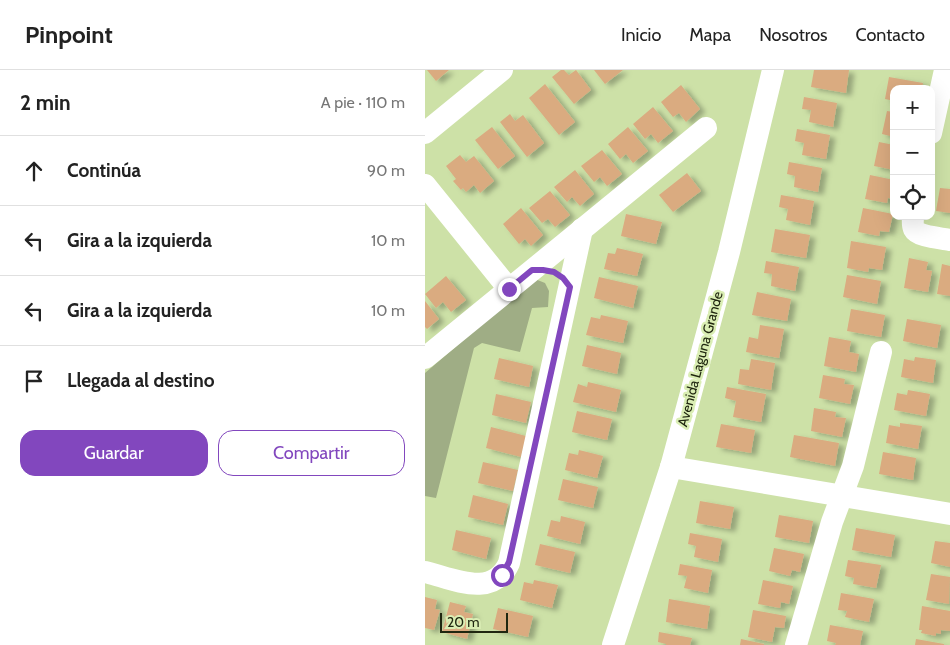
<!DOCTYPE html>
<html lang="es">
<head>
<meta charset="utf-8">
<style>
	:root { --surface:#fff; --page:#f2f2f2; --text:#222; --muted:#767676; --line:#e0e0e0; --accent:#8247be }
	body { margin:0; font-family:Cabin,sans-serif; background:var(--page); color:var(--text) }
	.controls { position:absolute; right:15px; top:15px; display:grid; overflow:hidden; border-radius:10px; box-shadow:0 5px 20px #0002 }
	.controls button { width:45px; height:45px; display:grid; place-items:center; padding:0; border:0; border-bottom:1px solid var(--line); background:var(--surface); color:var(--text); font:25px sans-serif }
	.scale { position:absolute; left:15px; bottom:12px; width:68px; box-sizing:border-box; padding-left:5px; border:2px solid #202710; border-top:0; font-size:14px; line-height:18px; white-space:nowrap; color:#202710; -webkit-text-stroke:4px #daeeb4; paint-order:stroke }
	.stop { position:absolute; width:15px; height:15px; margin:-11px; border:4px solid #8247be; border-radius:50%; background:#fff }
	.stop.end { background:#8247be; border-color:#fff; box-shadow:0 1px 5px #0008 }
	.list { margin:0; padding:0; list-style:none }
	h2 { display:flex; justify-content:space-between; align-items:center; height:65px; margin:0; padding:0 20px; font-size:21px }
	h2 small { font-size:16px; font-weight:400; color:var(--muted) }
	.list li { display:grid; grid-template-columns:32px 1fr auto; gap:15px; align-items:center; box-sizing:border-box; height:70px; padding:0 20px; border-top:1px solid var(--line) }
	.list b { display:block; font-size:19px; white-space:nowrap }
	.list em { font-size:16px; font-style:normal; color:var(--muted) }
	.actions { display:flex; gap:10px; padding:15px 20px }
	.actions a { flex:1; padding:11px 0; border:1px solid var(--accent); border-radius:15px; text-align:center; font-size:18px; color:var(--accent) }
	.actions .main { background:var(--accent); color:#fff }
	.icon { flex:none; width:28px; height:28px; fill:none; stroke:currentColor; stroke-width:2; stroke-linecap:round; stroke-linejoin:round }
	.map { position:relative; flex:none; width:525px; height:575px; overflow:hidden }
	header { display:flex; align-items:center; gap:30px; box-sizing:border-box; height:70px; padding:0 25px; background:var(--surface); border-bottom:1px solid var(--line) }
	header strong { font-size:24px }
	nav { display:flex; gap:28px; margin-inline-start:auto; font-size:18px }
	main { display:flex }
	aside { flex:1; background:var(--surface) }
	.map>svg:first-child { display:block }
	.green { fill:#9fad85 }
	.building { fill:#daab80; filter:url(#shadow) }
	.lines { fill:none; stroke-linecap:round; stroke-linejoin:round }
	.minor { stroke:#fff; stroke-width:22 }
	.route { stroke:#8247be; stroke-width:6 }
	.labels { text-anchor:middle; dominant-baseline:central; stroke-width:5; stroke-linejoin:round; paint-order:stroke }
	.street-label { font-size:14px; fill:#202710; stroke:#daeeb4 }
</style>
</head>
<body>
<header>
<strong>Pinpoint</strong>
<nav><a>Inicio</a><a>Mapa</a><a>Nosotros</a><a>Contacto</a></nav>
</header>
<main>
<aside>
<h2>2 min<small>A pie · 110 m</small></h2>
<ul class="list">
<li><svg class="icon" aria-label="ahead" viewBox="0 0 24 24"><path d="M12 20V5M6 11l6-6 6 6"/></svg><div><b>Continúa</b></div><em>90 m</em></li>
<li><svg class="icon" aria-label="left" viewBox="0 0 24 24"><path d="M17 20v-9H6M10 6l-5 5 5 5"/></svg><div><b>Gira a la izquierda</b></div><em>10 m</em></li>
<li><svg class="icon" aria-label="left" viewBox="0 0 24 24"><path d="M17 20v-9H6M10 6l-5 5 5 5"/></svg><div><b>Gira a la izquierda</b></div><em>10 m</em></li>
<li><svg class="icon" aria-label="arrive" viewBox="0 0 24 24"><path d="M6 21V4h12l-3 4 3 4H6"/></svg><div><b>Llegada al destino</b></div></li>
</ul>
<div class="actions"><a class="main">Guardar</a><a>Compartir</a></div>
</aside>
<div class="map">
<svg width="525" height="575" viewBox="0 0 525 575">
	<defs>
		<filter id="shadow"><feDropShadow dx="5.5" dy="3" stdDeviation="2.5" flood-color="#0004"/></filter>
	</defs>
	<rect width="100%" height="100%" fill="#cde1a7"/>
	<path class="green" d="M 110,209 L 120,213 L 124,221 L 123,237 L 107,238 L 95,282 L 57,273 L 49,278 L 11,428 L 0,426 L 0,303 Z"/>
	<g class="building">
		<path d="M 2,0 L 24,0 L 11,11 Z"/>
		<path d="M 136,0 L 139,0 L 144,5 L 151,0 L 166,20 L 149,34 L 127,7 Z"/>
		<path d="M 169,0 L 198,0 L 180,14 Z"/>
		<path d="M 389,0 L 424,0 L 421,23 L 386,17 Z"/>
		<path d="M 464,7 L 498,13 L 497,19 L 469,19 L 469,31 L 460,29 Z"/>
		<path d="M 120,14 L 150,52 L 134,65 L 104,28 Z"/>
		<path d="M 256,15 L 275,39 L 261,52 L 254,43 L 248,47 L 236,32 Z"/>
		<path d="M 379,27 L 412,33 L 408,57 L 384,52 L 386,40 L 377,39 Z"/>
		<path d="M 228,37 L 248,61 L 233,73 L 226,64 L 220,69 L 208,54 Z"/>
		<path d="M 462,41 L 469,42 L 469,67 L 457,64 Z"/>
		<path d="M 85,44 L 90,51 L 98,45 L 119,73 L 102,87 L 75,52 Z"/>
		<path d="M 67,57 L 90,86 L 73,99 L 50,70 Z"/>
		<path d="M 203,57 L 223,81 L 208,93 L 201,84 L 195,89 L 183,74 Z"/>
		<path d="M 372,59 L 405,65 L 401,89 L 377,85 L 379,73 L 370,71 Z"/>
		<path d="M 454,72 L 469,75 L 469,100 L 449,96 Z"/>
		<path d="M 177,80 L 197,104 L 182,116 L 175,107 L 169,112 L 156,96 Z"/>
		<path d="M 35,85 L 41,92 L 49,86 L 69,111 L 55,123 L 49,115 L 41,122 L 38,118 L 36,120 L 28,111 L 31,109 L 21,96 Z"/>
		<path d="M 364,92 L 397,98 L 393,122 L 369,117 L 370,106 L 362,104 Z"/>
		<path d="M 150,100 L 169,124 L 155,136 L 147,127 L 142,132 L 129,117 Z"/>
		<path d="M 262,103 L 276,121 L 248,142 L 234,125 Z"/>
		<path d="M 445,105 L 469,110 L 469,129 L 463,128 L 462,133 L 440,129 Z"/>
		<path d="M 515,118 L 525,119 L 525,143 L 511,141 Z"/>
		<path d="M 125,121 L 145,145 L 130,157 L 123,149 L 117,153 L 104,138 Z"/>
		<path d="M 356,125 L 389,131 L 385,155 L 361,150 L 363,139 L 354,137 Z"/>
		<path d="M 96,138 L 118,165 L 106,176 L 100,169 L 94,174 L 78,154 Z"/>
		<path d="M 438,138 L 468,144 L 464,162 L 455,161 L 454,166 L 433,162 Z"/>
		<path d="M 201,144 L 237,152 L 231,174 L 196,166 Z"/>
		<path d="M 350,159 L 385,165 L 381,188 L 346,182 Z"/>
		<path d="M 426,171 L 461,177 L 457,200 L 444,198 L 443,202 L 422,198 Z"/>
		<path d="M 192,178 L 218,184 L 212,206 L 179,199 L 183,183 L 190,184 Z"/>
		<path d="M 484,188 L 503,192 L 501,200 L 507,201 L 503,222 L 479,218 Z"/>
		<path d="M 341,191 L 374,197 L 370,221 L 346,216 L 347,204 L 339,203 Z"/>
		<path d="M 517,194 L 525,196 L 525,226 L 512,224 Z"/>
		<path d="M 422,205 L 456,211 L 452,234 L 418,227 Z"/>
		<path d="M 21,206 L 41,230 L 26,242 L 18,232 L 11,238 L 0,224 Z"/>
		<path d="M 174,207 L 213,216 L 208,238 L 169,228 Z"/>
		<path d="M 332,222 L 366,229 L 362,251 L 327,245 Z"/>
		<path d="M 0,231 L 14,249 L 2,259 L 0,257 Z"/>
		<path d="M 426,239 L 460,245 L 456,267 L 422,261 Z"/>
		<path d="M 176,245 L 203,251 L 198,273 L 161,265 L 166,247 L 175,249 Z"/>
		<path d="M 482,249 L 516,255 L 512,278 L 478,271 Z"/>
		<path d="M 335,255 L 359,259 L 354,288 L 321,282 L 324,267 L 333,269 Z"/>
		<path d="M 404,267 L 426,271 L 424,282 L 434,284 L 431,302 L 399,296 Z"/>
		<path d="M 162,275 L 196,283 L 192,304 L 157,296 Z"/>
		<path d="M 490,287 L 511,290 L 508,313 L 476,307 L 479,289 L 489,291 Z"/>
		<path d="M 74,288 L 108,296 L 104,317 L 69,309 Z"/>
		<path d="M 326,289 L 350,293 L 346,320 L 313,314 L 315,299 L 324,300 Z"/>
		<path d="M 398,305 L 420,309 L 419,314 L 429,315 L 425,334 L 394,328 Z"/>
		<path d="M 163,312 L 196,320 L 191,342 L 148,332 L 153,314 L 162,317 Z"/>
		<path d="M 302,317 L 341,324 L 336,352 L 308,347 L 311,331 L 300,328 Z"/>
		<path d="M 483,320 L 505,324 L 501,346 L 469,340 L 472,323 L 482,325 Z"/>
		<path d="M 71,324 L 106,332 L 101,353 L 67,345 Z"/>
		<path d="M 389,338 L 411,342 L 410,347 L 421,348 L 417,367 L 386,361 Z"/>
		<path d="M 152,341 L 187,349 L 182,370 L 147,362 Z"/>
		<path d="M 475,353 L 497,356 L 493,379 L 461,373 L 464,355 L 475,357 Z"/>
		<path d="M 296,354 L 330,360 L 326,383 L 291,377 Z"/>
		<path d="M 66,357 L 101,366 L 96,387 L 61,378 Z"/>
		<path d="M 369,365 L 414,373 L 410,396 L 365,387 Z"/>
		<path d="M 154,380 L 178,386 L 172,408 L 140,400 L 144,383 L 153,385 Z"/>
		<path d="M 458,382 L 491,388 L 488,410 L 454,404 Z"/>
		<path d="M 58,392 L 93,400 L 88,421 L 53,413 Z"/>
		<path d="M 138,409 L 173,417 L 168,438 L 133,430 Z"/>
		<path d="M 48,425 L 83,434 L 78,455 L 43,447 Z"/>
		<path d="M 275,431 L 309,437 L 305,459 L 271,453 Z"/>
		<path d="M 354,445 L 388,451 L 384,473 L 350,467 Z"/>
		<path d="M 136,446 L 160,452 L 155,474 L 122,466 L 126,450 L 135,452 Z"/>
		<path d="M 431,458 L 470,465 L 466,487 L 427,480 Z"/>
		<path d="M 31,460 L 66,468 L 61,489 L 27,480 Z"/>
		<path d="M 265,463 L 297,469 L 293,492 L 269,487 L 271,476 L 263,474 Z"/>
		<path d="M 510,471 L 525,473 L 525,497 L 506,493 Z"/>
		<path d="M 115,474 L 150,482 L 145,503 L 110,495 Z"/>
		<path d="M 349,478 L 379,484 L 375,502 L 367,500 L 365,506 L 344,501 Z"/>
		<path d="M 423,490 L 456,495 L 451,518 L 428,514 L 429,508 L 420,506 Z"/>
		<path d="M 255,494 L 287,500 L 283,523 L 259,518 L 262,506 L 253,505 Z"/>
		<path d="M 506,504 L 525,507 L 524,534 L 501,530 Z"/>
		<path d="M 109,510 L 133,515 L 127,538 L 95,530 L 99,512 L 108,514 Z"/>
		<path d="M 338,510 L 368,516 L 364,534 L 356,532 L 355,538 L 333,534 Z"/>
		<path d="M 416,523 L 449,529 L 444,552 L 420,547 L 422,541 L 413,540 Z"/>
		<path d="M 0,527 L 12,530 L 10,539 L 15,540 L 9,560 L 0,558 Z"/>
		<path d="M 244,529 L 285,536 L 282,559 L 241,552 Z"/>
		<path d="M 25,532 L 41,536 L 39,542 L 48,544 L 42,569 L 17,562 Z"/>
		<path d="M 497,536 L 525,541 L 525,561 L 516,560 L 516,564 L 511,563 L 511,566 L 496,563 L 497,560 L 494,560 Z"/>
		<path d="M 73,538 L 108,546 L 103,567 L 68,559 Z"/>
		<path d="M 328,540 L 361,546 L 359,558 L 350,557 L 347,572 L 323,567 Z"/>
		<path d="M 405,555 L 438,561 L 435,575 L 410,575 L 411,573 L 402,571 Z"/>
		<path d="M 234,562 L 267,568 L 265,575 L 241,575 L 241,574 L 233,572 Z"/>
		<path d="M 316,569 L 339,574 L 339,575 L 315,575 Z"/>
		<path d="M 491,569 L 519,574 L 519,575 L 490,575 Z"/>
	</g>
	<g class="lines">
		<g class="minor">
			<path d="M 0,63 L 77,0"/>
			<path d="M 506,63 L 520,0"/>
			<path d="M 0,115 L 84,219"/>
			<path d="M 488,146 C 488,150 487,155 489,159 C 493,167 517,168 525,170"/>
			<path d="M 0,288 L 281,58"/>
			<path d="M 246,397 L 525,444"/>
			<path d="M 0,502 C 29,509 68,529 84,493 L 157,159"/>
			<path d="M 188,575 L 246,397 L 304,182 L 348,0"/>
			<path d="M 371,575 L 407,452 L 428,396 L 456,282"/>
		</g>
	</g>
	<g class="lines">
		<path class="route" d="M 77,505 L 84,492 L 145,217 L 138,208 L 129,202 L 118,200 L 107,200 L 84,219"/>
	</g>
	<g class="labels">
		<g class="street-label">
			<text transform="translate(275 289) rotate(-75)">Avenida Laguna Grande</text>
		</g>
	</g>
</svg>
<div class="controls">
<button>+</button>
<button>−</button>
<button><svg class="icon" aria-label="locate" viewBox="0 0 24 24"><circle cx="12" cy="12" r="6"/><path d="M12 2v4M12 18v4M2 12h4M18 12h4"/></svg></button>
</div>
<div class="scale">20 m</div>
<div class="stop" style="left:77px;top:505px"></div>
<div class="stop end" style="left:84px;top:219px"></div>
</div>
</main>
</body>
</html>
